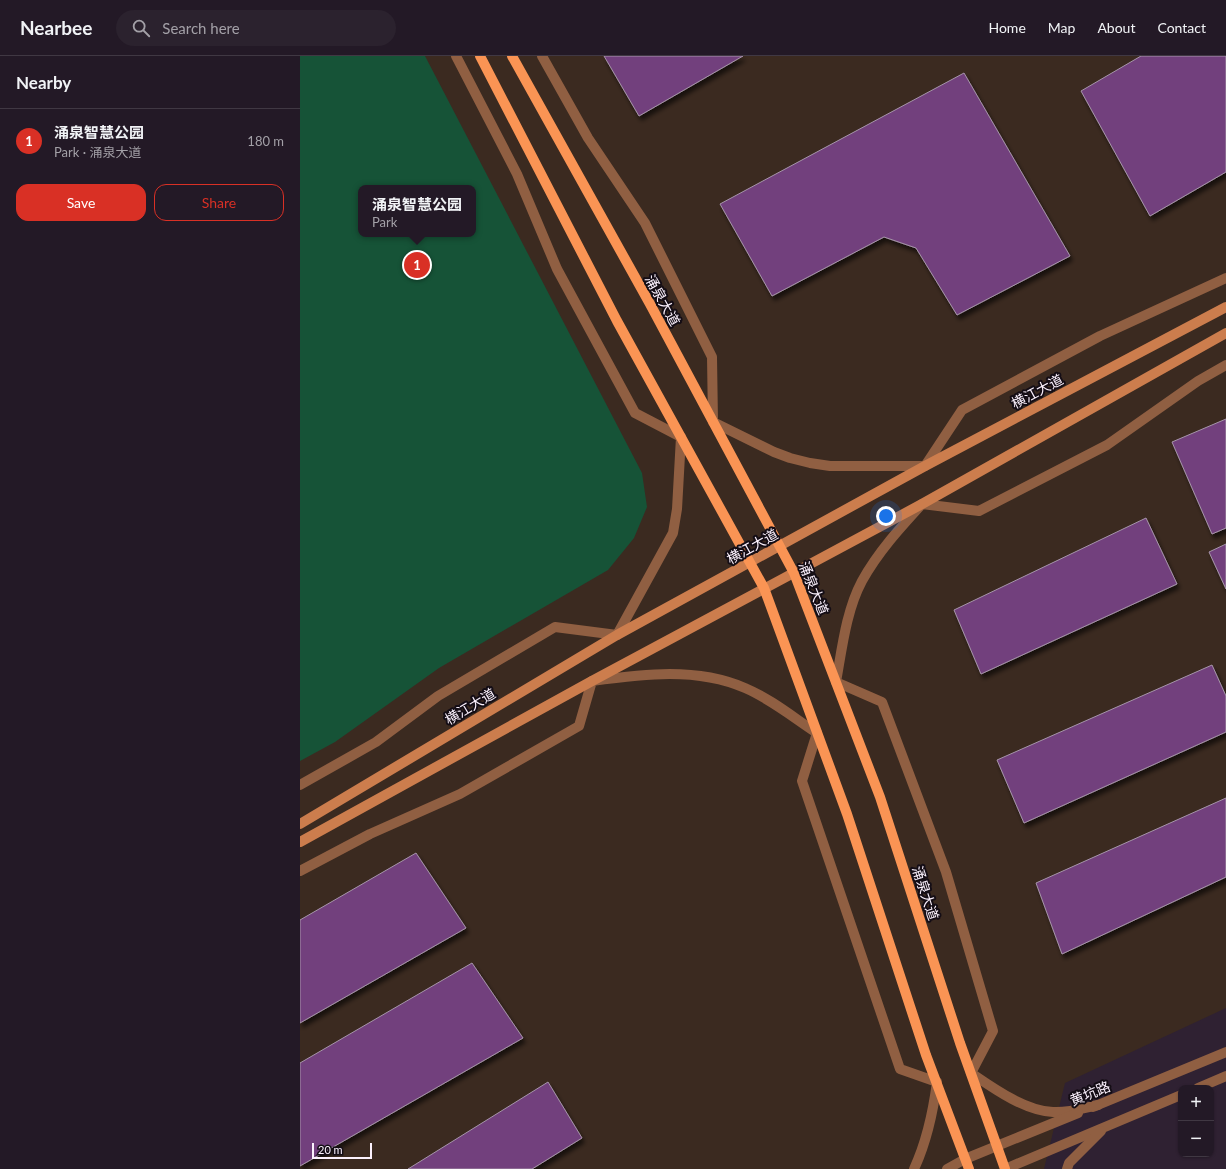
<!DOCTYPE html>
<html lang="en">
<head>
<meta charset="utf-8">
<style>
	:root { --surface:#231926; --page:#2b222e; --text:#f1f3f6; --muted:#a3a0a7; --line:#403843; --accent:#d93025 }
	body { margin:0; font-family:Lato,"Noto Sans SC",sans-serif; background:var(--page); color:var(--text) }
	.controls { position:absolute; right:12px; bottom:12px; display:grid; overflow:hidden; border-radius:8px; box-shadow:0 1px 3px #0004 }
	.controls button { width:36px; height:36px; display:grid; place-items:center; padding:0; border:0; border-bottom:1px solid var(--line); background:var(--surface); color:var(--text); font:20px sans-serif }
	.scale { position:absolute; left:12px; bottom:10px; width:60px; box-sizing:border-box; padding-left:4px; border:2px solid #fbf1fd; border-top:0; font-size:11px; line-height:14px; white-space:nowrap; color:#fbf1fd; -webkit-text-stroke:3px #140d15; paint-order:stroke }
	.you { position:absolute; left:586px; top:460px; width:14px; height:14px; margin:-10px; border:3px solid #fff; border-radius:50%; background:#1a73e8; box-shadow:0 0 0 6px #1a73e833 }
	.badge { display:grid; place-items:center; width:26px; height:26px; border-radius:50%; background:var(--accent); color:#fff; font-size:13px; font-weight:700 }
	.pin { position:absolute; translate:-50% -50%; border:2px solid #fff; box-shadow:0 1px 4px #0006 }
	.popup { position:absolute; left:58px; top:129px; width:118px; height:52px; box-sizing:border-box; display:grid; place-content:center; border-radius:8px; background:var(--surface); filter:drop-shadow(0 1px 3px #0005); font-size:13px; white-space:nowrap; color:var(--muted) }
	.popup b { font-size:15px; color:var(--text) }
	.popup::after { content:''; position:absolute; left:50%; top:100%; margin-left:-8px; border:8px solid transparent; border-top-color:var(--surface) }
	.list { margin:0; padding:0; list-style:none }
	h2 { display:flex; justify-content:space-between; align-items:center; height:52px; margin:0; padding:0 16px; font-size:17px }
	h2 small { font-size:13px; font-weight:400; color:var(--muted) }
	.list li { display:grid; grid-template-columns:26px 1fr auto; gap:12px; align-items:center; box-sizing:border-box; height:64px; padding:0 16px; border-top:1px solid var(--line) }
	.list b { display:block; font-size:15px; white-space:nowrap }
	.list p { margin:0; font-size:13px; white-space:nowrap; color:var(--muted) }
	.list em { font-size:13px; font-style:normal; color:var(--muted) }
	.actions { display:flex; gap:8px; padding:12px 16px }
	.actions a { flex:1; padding:9px 0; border:1px solid var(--accent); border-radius:12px; text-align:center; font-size:14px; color:var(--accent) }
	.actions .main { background:var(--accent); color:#fff }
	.icon { flex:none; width:22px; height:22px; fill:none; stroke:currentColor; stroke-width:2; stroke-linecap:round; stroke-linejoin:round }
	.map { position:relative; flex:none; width:926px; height:1113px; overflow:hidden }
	header { display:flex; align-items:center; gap:24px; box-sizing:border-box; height:56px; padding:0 20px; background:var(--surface); border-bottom:1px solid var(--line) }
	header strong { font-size:19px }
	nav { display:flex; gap:22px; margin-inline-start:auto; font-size:14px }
	.search { width:280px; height:36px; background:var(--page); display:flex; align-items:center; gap:10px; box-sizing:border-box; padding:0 14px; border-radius:22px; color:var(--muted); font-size:15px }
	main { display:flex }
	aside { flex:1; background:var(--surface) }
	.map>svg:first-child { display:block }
	.industrial { fill:#3b2a20; fill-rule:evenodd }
	.green { fill:#165337; fill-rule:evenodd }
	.building { fill:#72407d; stroke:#a695aa; filter:url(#shadow) }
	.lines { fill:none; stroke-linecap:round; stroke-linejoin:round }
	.tertiary { stroke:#905f42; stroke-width:10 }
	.secondary { stroke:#cc7d4d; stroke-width:10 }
	.primary { stroke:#fa9454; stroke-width:10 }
	.labels { text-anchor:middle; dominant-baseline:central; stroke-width:4; stroke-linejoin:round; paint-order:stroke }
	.street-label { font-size:14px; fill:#fbf1fd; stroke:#140d15 }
</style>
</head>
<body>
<header>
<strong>Nearbee</strong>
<div class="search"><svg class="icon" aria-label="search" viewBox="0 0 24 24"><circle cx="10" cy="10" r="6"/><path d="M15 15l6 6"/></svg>Search here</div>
<nav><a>Home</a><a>Map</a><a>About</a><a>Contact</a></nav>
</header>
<main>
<aside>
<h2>Nearby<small></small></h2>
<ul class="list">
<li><span class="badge">1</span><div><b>涌泉智慧公园</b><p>Park · 涌泉大道</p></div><em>180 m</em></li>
</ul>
<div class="actions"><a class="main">Save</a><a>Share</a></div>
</aside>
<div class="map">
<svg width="926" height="1113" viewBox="0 0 926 1113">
	<defs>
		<filter id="shadow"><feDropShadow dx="2.5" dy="4.5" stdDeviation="2" flood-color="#0009"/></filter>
	</defs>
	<rect width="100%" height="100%" fill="#2f2132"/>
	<path class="industrial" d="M 0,0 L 926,0 L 926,952 L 765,1027 L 744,1113 L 0,1113 ZM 61,132 L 173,132 L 173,178 L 61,178 Z"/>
	<path class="green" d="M 0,0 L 125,0 L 342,417 L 347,451 L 334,482 L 308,514 L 139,612 L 35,686 L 0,705 ZM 61,132 L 173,132 L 173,178 L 61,178 Z"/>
	<g class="building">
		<path d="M 304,0 L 443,0 L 339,60 Z"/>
		<path d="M 841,0 L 926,0 L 926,116 L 850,160 L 781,35 Z"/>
		<path d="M 664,17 L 770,200 L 657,259 L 616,192 L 584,181 L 472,240 L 420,148 Z"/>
		<path d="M 926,363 L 926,472 L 912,478 L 872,386 Z"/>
		<path d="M 846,462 L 877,528 L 681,618 L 654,554 Z"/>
		<path d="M 926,488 L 926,533 L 909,496 Z"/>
		<path d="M 912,609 L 926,640 L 926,676 L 724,767 L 697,704 Z"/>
		<path d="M 926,742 L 926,821 L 762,898 L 736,827 Z"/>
		<path d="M 116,797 L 166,872 L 0,967 L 0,864 Z"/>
		<path d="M 172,907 L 223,982 L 0,1110 L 0,1007 Z"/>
		<path d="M 248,1026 L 282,1082 L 232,1113 L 108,1113 Z"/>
	</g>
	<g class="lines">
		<g class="tertiary">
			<path d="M 242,0 L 288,82 L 345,167 L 412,301 L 413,366 L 474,396 L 490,402 L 510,407 L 530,410 L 625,410 L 662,354 L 800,280 L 926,222"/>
			<path d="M 0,729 L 76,686 L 138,640 L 255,571 L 317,579 L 373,477 L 377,453 L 381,381 L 335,357 L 257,213 L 217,118 L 156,0"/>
			<path d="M 0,815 L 70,778 L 160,738 L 279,670 L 292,625 C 343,618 397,611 445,632 C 471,643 494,662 517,677 L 502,725 L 600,1013 L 637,1026 C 633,1057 627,1085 614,1113"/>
			<path d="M 898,1032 L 926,1020"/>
			<path d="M 798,1049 C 784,1052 768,1057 753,1056 C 725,1055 693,1032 671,1017 L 693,975 L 646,816 L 582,646 L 536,626 C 542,593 546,555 562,525 C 578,496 600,472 622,448 L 679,455 L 807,389 L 898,325 L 926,309"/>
			<path d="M 793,1051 L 926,996"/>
			<path d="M 647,1113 L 665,1103 L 778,1057"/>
			<path d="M 705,1113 L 881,1039"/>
			<path d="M 767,1113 L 769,1107 L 801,1075"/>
		</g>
		<g class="secondary">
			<path d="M 0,768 L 317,579 L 625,410 L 926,251"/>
			<path d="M 0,786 L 292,625 L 622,448 L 926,277"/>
		</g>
		<g class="primary">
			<path d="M 180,0 L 317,265 L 464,532 L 547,758 L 626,999 L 669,1113"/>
			<path d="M 212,0 L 350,248 L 494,517 L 580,741 L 660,987 L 705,1113"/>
		</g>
	</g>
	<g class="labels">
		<g class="street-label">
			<text transform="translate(363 244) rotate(61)">涌泉大道</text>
			<text transform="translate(737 335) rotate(-28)">横江大道</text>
			<text transform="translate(452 490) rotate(-29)">横江大道</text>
			<text transform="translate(514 532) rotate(68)">涌泉大道</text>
			<text transform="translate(170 650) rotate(-31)">横江大道</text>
			<text transform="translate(626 837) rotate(72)">涌泉大道</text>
			<text transform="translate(790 1037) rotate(-22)">黄坑路</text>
		</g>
	</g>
</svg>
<div class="controls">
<button>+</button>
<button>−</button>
</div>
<div class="scale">20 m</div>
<div class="you"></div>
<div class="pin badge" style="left:117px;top:209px">1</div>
<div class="popup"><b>涌泉智慧公园</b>Park</div>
</div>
</main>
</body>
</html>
